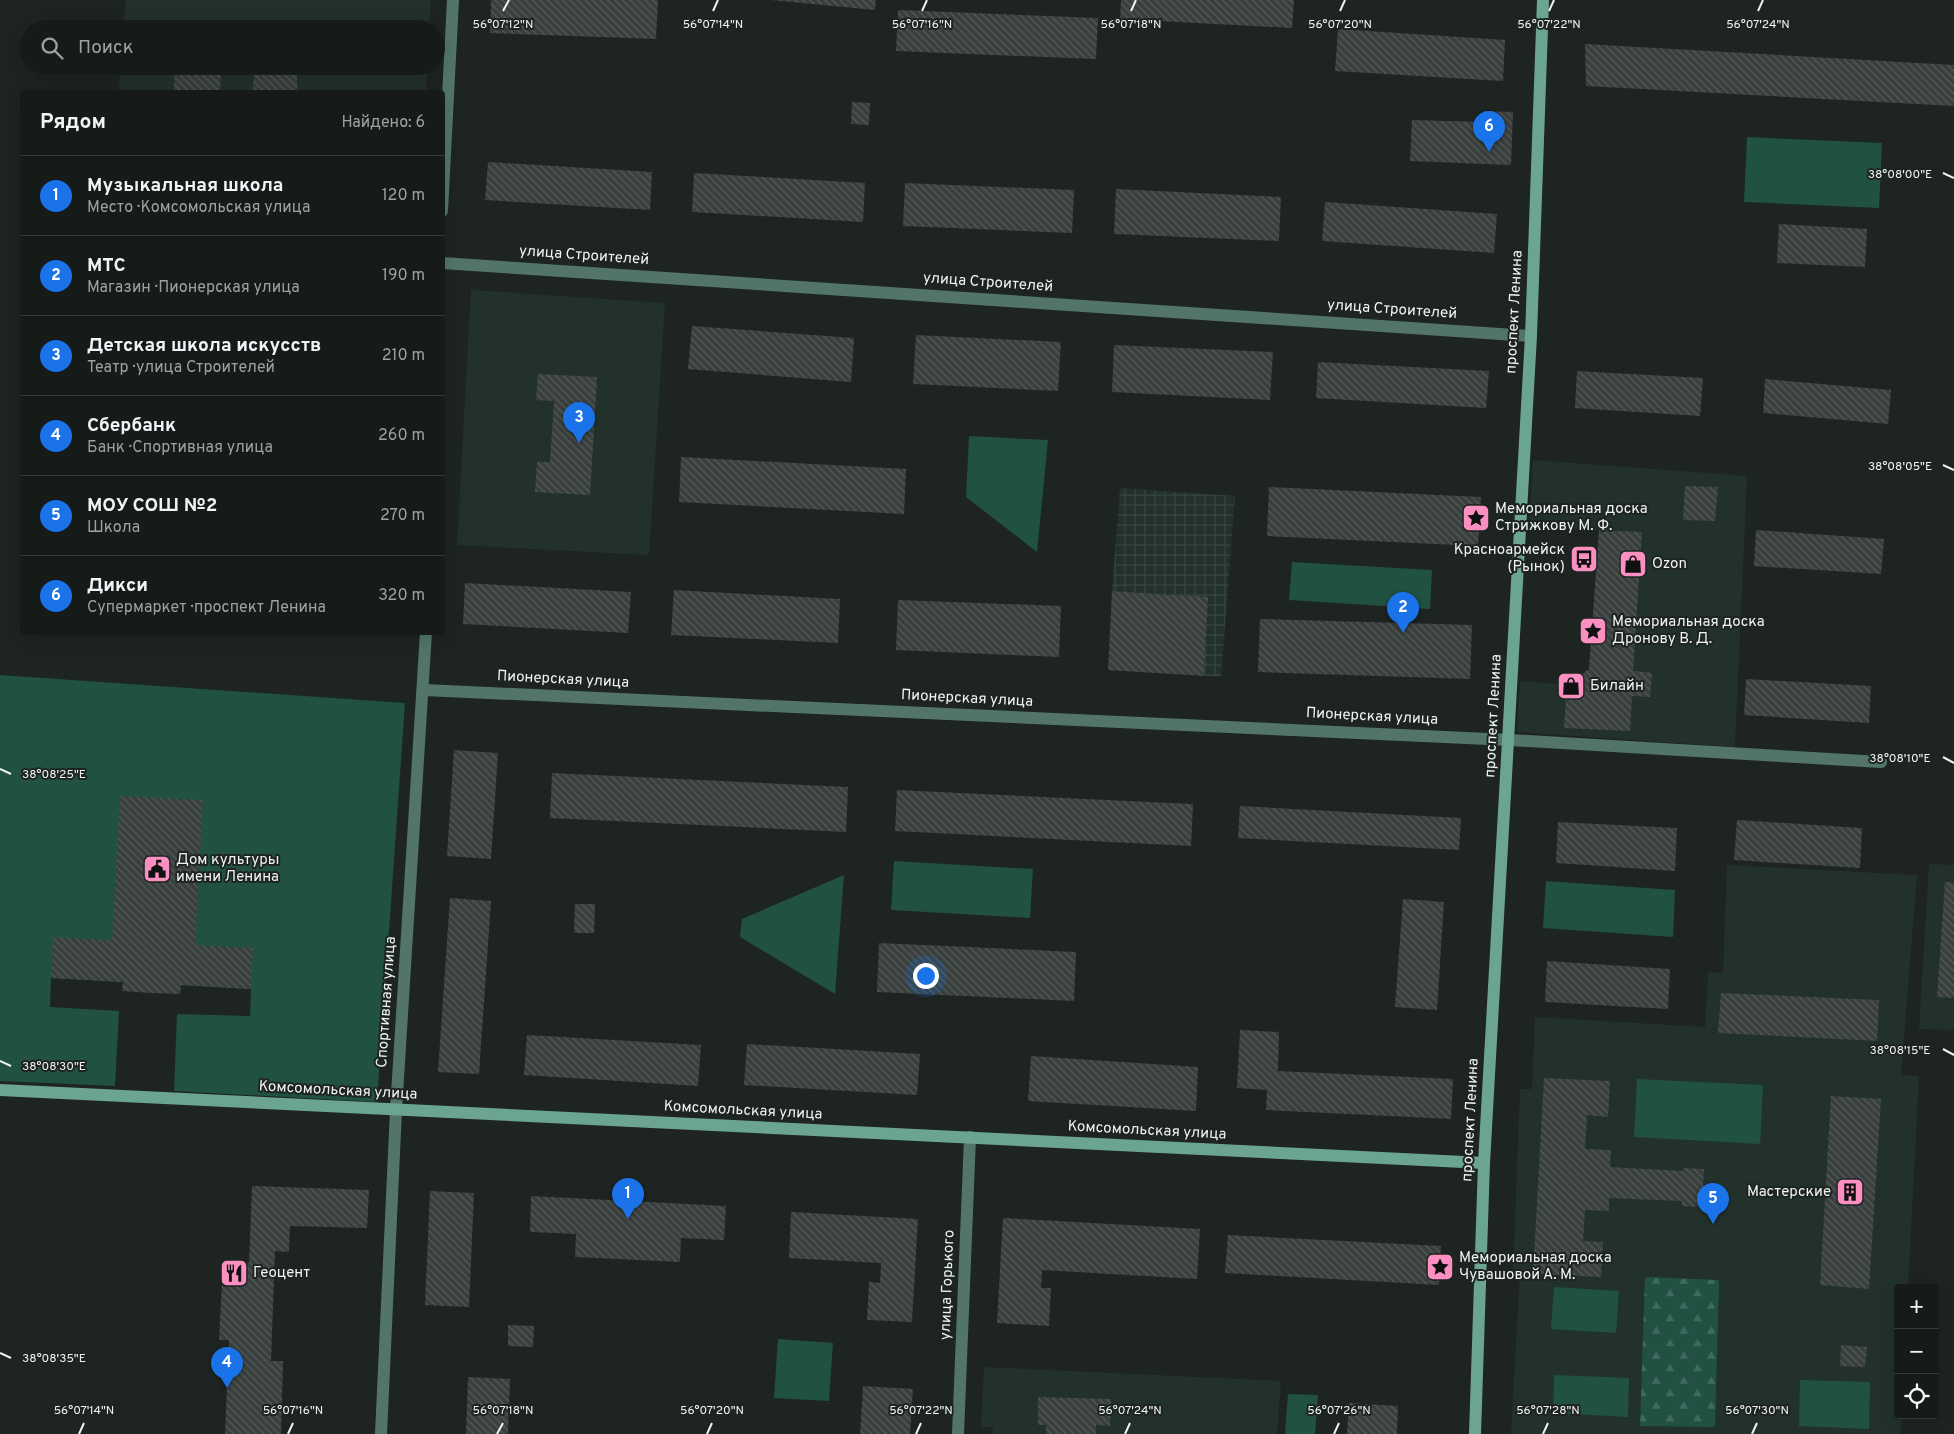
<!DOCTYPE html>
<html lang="ru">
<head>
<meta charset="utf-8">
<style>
	:root { --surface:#161b1a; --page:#1f2423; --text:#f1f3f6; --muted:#9ea1a2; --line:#353939; --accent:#1a73e8 }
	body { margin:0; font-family:Overpass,sans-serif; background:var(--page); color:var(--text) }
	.controls { position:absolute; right:15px; bottom:15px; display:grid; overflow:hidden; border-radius:5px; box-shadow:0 5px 20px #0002 }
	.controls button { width:45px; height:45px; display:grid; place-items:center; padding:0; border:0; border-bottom:1px solid var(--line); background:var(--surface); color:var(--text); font:25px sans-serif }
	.you { position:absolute; left:925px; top:975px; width:18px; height:18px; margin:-12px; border:4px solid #fff; border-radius:50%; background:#1a73e8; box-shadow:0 0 0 8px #1a73e833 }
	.badge { display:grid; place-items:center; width:32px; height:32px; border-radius:50%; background:var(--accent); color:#fff; font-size:16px; font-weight:700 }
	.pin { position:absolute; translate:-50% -41px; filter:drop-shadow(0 1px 2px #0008) }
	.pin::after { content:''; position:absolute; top:26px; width:18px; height:15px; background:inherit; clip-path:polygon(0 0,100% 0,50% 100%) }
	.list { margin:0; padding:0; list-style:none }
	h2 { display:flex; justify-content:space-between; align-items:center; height:65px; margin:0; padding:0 20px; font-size:21px }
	h2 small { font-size:16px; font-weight:400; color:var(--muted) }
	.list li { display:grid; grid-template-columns:32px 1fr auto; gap:15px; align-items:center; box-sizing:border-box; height:80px; padding:0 20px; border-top:1px solid var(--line) }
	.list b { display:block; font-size:19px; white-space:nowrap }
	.list p { margin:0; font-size:16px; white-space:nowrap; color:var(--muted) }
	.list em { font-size:16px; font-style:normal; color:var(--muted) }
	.icon { flex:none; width:28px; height:28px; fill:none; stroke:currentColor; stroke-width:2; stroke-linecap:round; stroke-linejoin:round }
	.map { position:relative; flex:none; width:1954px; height:1434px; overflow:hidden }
	.search { position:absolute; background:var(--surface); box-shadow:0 5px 20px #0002; left:20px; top:20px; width:425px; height:55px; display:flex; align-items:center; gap:12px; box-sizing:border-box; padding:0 18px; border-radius:28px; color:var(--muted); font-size:19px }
	.panel { position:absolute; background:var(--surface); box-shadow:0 5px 20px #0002; left:20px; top:90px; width:425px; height:545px; border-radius:5px }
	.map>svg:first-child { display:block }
	.built { fill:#23312d }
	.industrial { fill:url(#industrial-grid) }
	.green { fill:#205143 }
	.forest { fill:url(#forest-firs) }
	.building { fill:url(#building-back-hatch) }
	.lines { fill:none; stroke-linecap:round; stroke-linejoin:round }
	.street { stroke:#537569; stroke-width:12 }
	.secondary { stroke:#6ca492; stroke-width:12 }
	.ticks { fill:none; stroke:#eff3f2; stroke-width:2 }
	.labels { text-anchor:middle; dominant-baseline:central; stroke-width:4; stroke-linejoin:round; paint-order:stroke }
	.street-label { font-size:15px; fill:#eff3f2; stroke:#1d2422 }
	.poi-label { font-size:15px; fill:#eff3f2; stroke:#1d2422; text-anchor:start }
	.ticks-label { font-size:12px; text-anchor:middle; fill:#eff3f2; stroke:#1d2422; stroke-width:4; stroke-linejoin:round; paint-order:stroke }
</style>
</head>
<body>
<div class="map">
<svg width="1954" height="1434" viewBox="0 0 1954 1434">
	<defs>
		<pattern id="industrial-grid" width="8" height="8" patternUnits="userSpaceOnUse" patternTransform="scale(1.25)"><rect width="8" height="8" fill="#23312d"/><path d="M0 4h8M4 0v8" fill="none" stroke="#384542"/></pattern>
		<pattern id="forest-firs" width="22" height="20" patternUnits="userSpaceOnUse" patternTransform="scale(1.25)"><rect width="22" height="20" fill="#205143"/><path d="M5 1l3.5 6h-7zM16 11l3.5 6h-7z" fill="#416a5f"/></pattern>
		<pattern id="building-back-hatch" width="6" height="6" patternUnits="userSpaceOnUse" patternTransform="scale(1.25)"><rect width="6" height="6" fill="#383f3d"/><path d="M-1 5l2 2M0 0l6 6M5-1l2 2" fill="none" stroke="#555b5a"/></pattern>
	</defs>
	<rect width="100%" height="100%" fill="#1d2422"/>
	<g class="built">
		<path d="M 126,0 L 431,0 L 429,29 L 123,29 Z"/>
		<path d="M 120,66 L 427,66 L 426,92 L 119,92 Z"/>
		<path d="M 471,290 L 665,303 L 649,555 L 457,545 Z"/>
		<path d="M 1533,460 L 1747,476 L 1735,747 L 1517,732 L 1520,681 L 1567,685 L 1589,669 L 1599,530 L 1529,526 Z"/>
		<path d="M 1929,864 L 1954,865 L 1954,1030 L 1919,1029 Z"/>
		<path d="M 1727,865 L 1917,875 L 1901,1075 L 1919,1076 L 1908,1288 L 1898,1288 L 1898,1415 L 1902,1415 L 1901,1434 L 1511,1434 L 1520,1272 L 1513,1272 L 1520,1089 L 1532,1089 L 1535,1017 L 1705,1027 L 1708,972 L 1723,973 Z"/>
		<path d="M 984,1367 L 1281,1381 L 1277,1434 L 993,1434 L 993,1427 L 981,1427 Z"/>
	</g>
	<path class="industrial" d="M 1120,488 L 1235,496 L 1221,677 L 1204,676 L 1208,597 L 1112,591 Z"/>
	<g class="green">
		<path d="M 1747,137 L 1882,143 L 1879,208 L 1744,202 Z"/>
		<path d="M 969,436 L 1048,440 L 1037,552 L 966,497 Z"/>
		<path d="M 1292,562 L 1432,570 L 1430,609 L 1289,600 Z"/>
		<path d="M 0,675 L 405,703 L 377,1102 L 174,1091 L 177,1014 L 250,1016 L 251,989 L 51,978 L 50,1007 L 119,1011 L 115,1086 L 0,1081 Z"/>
		<path d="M 894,861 L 1033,869 L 1030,918 L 891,910 Z"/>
		<path d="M 844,875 L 835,994 L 740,937 L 742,919 Z"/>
		<path d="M 1546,881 L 1675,890 L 1673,937 L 1543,928 Z"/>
		<path d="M 1637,1079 L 1763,1085 L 1760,1144 L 1634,1137 Z"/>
		<path d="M 1554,1287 L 1619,1291 L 1616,1333 L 1551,1329 Z"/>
		<path d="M 778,1339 L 833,1343 L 829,1401 L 774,1398 Z"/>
		<path d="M 1554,1375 L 1629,1378 L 1628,1417 L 1553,1413 Z"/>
		<path d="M 1800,1380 L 1870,1382 L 1869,1429 L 1799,1426 Z"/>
		<path d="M 1288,1394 L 1318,1395 L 1315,1434 L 1285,1434 Z"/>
	</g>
	<path class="forest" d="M 1645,1277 L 1719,1280 L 1715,1427 L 1640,1426 Z"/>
	<g class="building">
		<path d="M 491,0 L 658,0 L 656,39 L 490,33 Z"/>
		<path d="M 771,0 L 876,0 L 875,10 Z"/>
		<path d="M 1121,0 L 1294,0 L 1292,28 L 1120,19 Z"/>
		<path d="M 898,10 L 1098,18 L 1096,59 L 896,51 Z"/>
		<path d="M 1338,29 L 1505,40 L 1503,81 L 1335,71 Z"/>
		<path d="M 1585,44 L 1954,65 L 1954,106 L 1586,86 Z"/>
		<path d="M 175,66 L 221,68 L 220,92 L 174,92 Z"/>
		<path d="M 254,73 L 297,75 L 297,92 L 253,92 Z"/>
		<path d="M 852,102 L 870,103 L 869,125 L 851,124 Z"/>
		<path d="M 1484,111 L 1513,112 L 1511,165 L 1410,161 L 1412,120 L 1484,122 Z"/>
		<path d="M 488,162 L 652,172 L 650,210 L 485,200 Z"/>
		<path d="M 694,173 L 865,183 L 863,222 L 692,212 Z"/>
		<path d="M 905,183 L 1074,190 L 1072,233 L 903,226 Z"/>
		<path d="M 1116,189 L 1281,197 L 1279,241 L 1114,234 Z"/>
		<path d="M 1325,202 L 1497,214 L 1494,253 L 1322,241 Z"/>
		<path d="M 1779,224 L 1867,229 L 1865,267 L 1777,263 Z"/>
		<path d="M 692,326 L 854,338 L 851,382 L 688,369 Z"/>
		<path d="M 916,335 L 1061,342 L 1058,391 L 913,384 Z"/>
		<path d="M 1114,345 L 1273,352 L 1270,400 L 1112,392 Z"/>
		<path d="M 1318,362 L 1489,371 L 1486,408 L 1316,398 Z"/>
		<path d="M 1577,371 L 1703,378 L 1700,416 L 1575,408 Z"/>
		<path d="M 538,374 L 597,377 L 590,495 L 535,492 L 537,462 L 550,462 L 554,401 L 536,400 Z"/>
		<path d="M 1765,379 L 1891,390 L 1888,424 L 1763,413 Z"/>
		<path d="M 681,457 L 906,469 L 904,514 L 679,502 Z"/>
		<path d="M 1685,486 L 1718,487 L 1715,521 L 1683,520 Z"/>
		<path d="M 1269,487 L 1481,497 L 1478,546 L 1267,536 Z"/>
		<path d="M 1599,530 L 1642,532 L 1633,671 L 1652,673 L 1650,697 L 1632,696 L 1630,731 L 1564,728 L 1567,685 L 1589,669 Z"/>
		<path d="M 1756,530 L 1884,539 L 1881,574 L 1754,566 Z"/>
		<path d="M 465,583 L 631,592 L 628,633 L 463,624 Z"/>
		<path d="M 674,590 L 840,599 L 838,643 L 671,635 Z"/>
		<path d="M 1112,591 L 1208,597 L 1204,676 L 1108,670 Z"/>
		<path d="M 898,600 L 1061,606 L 1059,657 L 896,650 Z"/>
		<path d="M 1260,619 L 1472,625 L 1470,679 L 1258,672 Z"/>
		<path d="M 1746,679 L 1871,686 L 1869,723 L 1744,715 Z"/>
		<path d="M 454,750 L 498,753 L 491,859 L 447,856 Z"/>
		<path d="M 552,773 L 848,787 L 846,832 L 550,818 Z"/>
		<path d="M 897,790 L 1193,804 L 1191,846 L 895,831 Z"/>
		<path d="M 120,796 L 203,800 L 195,945 L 253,948 L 251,989 L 181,985 L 180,994 L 151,993 L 122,991 L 123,982 L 51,978 L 53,937 L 112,940 Z"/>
		<path d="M 1240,806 L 1461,818 L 1459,850 L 1238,838 Z"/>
		<path d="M 1737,820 L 1862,828 L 1860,868 L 1734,860 Z"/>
		<path d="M 1558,822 L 1677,828 L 1675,871 L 1556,863 Z"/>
		<path d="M 1945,882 L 1954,883 L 1954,998 L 1937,997 Z"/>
		<path d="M 450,898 L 491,901 L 479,1074 L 438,1072 Z"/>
		<path d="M 1403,899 L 1444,902 L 1437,1010 L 1395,1007 Z"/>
		<path d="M 575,904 L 595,904 L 594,933 L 574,933 Z"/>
		<path d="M 879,943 L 1076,952 L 1074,1001 L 877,992 Z"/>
		<path d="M 1547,961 L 1670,969 L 1668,1009 L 1545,1002 Z"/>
		<path d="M 1721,993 L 1879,1000 L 1877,1041 L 1718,1033 Z"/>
		<path d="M 1240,1030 L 1279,1032 L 1278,1071 L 1453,1079 L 1451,1119 L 1266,1110 L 1267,1090 L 1237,1088 Z"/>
		<path d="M 527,1035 L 701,1045 L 698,1086 L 524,1075 Z"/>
		<path d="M 747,1044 L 920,1054 L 917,1095 L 744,1085 Z"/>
		<path d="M 1031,1056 L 1198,1067 L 1196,1111 L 1028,1101 Z"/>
		<path d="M 1544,1078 L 1610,1081 L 1608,1117 L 1587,1115 L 1585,1149 L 1611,1150 L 1610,1167 L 1683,1171 L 1683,1168 L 1704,1169 L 1702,1207 L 1682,1206 L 1682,1201 L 1609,1198 L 1609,1211 L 1585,1210 L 1583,1241 L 1603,1242 L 1601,1277 L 1533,1274 Z"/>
		<path d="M 1831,1096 L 1881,1099 L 1869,1289 L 1820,1285 Z"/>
		<path d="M 252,1186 L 369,1190 L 367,1228 L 290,1226 L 289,1252 L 275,1251 L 271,1361 L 283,1361 L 281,1434 L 225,1434 L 229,1340 L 219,1340 L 222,1283 L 234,1283 L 235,1263 L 249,1263 Z"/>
		<path d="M 430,1191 L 474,1193 L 469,1307 L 425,1305 Z"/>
		<path d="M 531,1196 L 726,1206 L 724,1240 L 681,1238 L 680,1262 L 575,1257 L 576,1234 L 530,1232 Z"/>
		<path d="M 791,1212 L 918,1219 L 912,1322 L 867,1320 L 869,1282 L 880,1283 L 881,1263 L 789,1258 Z"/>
		<path d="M 1003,1218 L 1200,1229 L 1197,1279 L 1042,1270 L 1041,1288 L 1051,1288 L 1049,1326 L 997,1323 Z"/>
		<path d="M 1228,1235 L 1441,1246 L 1439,1285 L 1225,1273 Z"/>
		<path d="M 508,1325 L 534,1326 L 533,1347 L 508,1346 Z"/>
		<path d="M 1841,1345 L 1867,1347 L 1865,1367 L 1840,1366 Z"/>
		<path d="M 468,1377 L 510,1379 L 508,1434 L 466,1434 Z"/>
		<path d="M 863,1386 L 913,1389 L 910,1434 L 860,1434 Z"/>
		<path d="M 1038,1397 L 1111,1399 L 1110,1426 L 1096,1425 L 1096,1434 L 1046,1434 L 1046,1425 L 1038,1425 Z"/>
		<path d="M 1349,1403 L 1398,1406 L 1397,1434 L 1347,1434 Z"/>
	</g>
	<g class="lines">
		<g class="street">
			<path d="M 442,211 L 453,0"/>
			<path d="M 442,263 L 1531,336"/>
			<path d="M 424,690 L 1510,740 L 1881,762"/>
			<path d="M 381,1434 L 396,1110 L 426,632"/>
			<path d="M 958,1434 L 970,1137"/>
		</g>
		<g class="secondary">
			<path d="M 0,1090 L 1484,1163"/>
			<path d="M 1475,1434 L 1484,1163 L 1531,336 L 1543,0"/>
		</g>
	</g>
	<path class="ticks" d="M 503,11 L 509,0M 713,11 L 718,0M 922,11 L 927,0M 1131,11 L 1136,0M 1340,11 L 1345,0M 1549,11 L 1554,0M 1758,11 L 1763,0M 1943,173 L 1954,178M 1943,465 L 1954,470M 1943,757 L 1954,763M 0,769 L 11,774M 1943,1049 L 1954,1055M 0,1061 L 11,1066M 0,1353 L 11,1358M 79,1434 L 84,1423M 288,1434 L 293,1423M 497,1434 L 503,1423M 707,1434 L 712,1423M 916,1434 L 921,1423M 1125,1434 L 1130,1423M 1334,1434 L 1339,1423M 1543,1434 L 1548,1423M 1752,1434 L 1757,1423"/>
	<defs>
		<g id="sight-square" transform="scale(1.4375)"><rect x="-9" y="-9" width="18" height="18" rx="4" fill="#fc8fc1" stroke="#1d2422"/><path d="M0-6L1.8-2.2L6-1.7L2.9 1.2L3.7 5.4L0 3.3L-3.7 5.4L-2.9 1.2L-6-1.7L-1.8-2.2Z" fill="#111"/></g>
		<g id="bus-square" transform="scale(1.4375)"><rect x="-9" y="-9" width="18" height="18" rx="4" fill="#fc8fc1" stroke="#1d2422"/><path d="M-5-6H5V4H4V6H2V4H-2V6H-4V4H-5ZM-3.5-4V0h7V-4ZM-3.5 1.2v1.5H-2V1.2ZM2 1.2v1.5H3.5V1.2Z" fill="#111"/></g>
		<g id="shop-square" transform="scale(1.4375)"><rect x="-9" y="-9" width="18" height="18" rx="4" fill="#fc8fc1" stroke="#1d2422"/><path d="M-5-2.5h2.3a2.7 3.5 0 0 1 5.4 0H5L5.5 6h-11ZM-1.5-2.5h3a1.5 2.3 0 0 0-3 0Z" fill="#111"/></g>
		<g id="civic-square" transform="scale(1.4375)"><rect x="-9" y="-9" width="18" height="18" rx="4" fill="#fc8fc1" stroke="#1d2422"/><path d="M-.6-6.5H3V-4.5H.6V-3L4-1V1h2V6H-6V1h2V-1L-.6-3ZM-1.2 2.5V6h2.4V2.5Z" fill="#111"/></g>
		<g id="building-square" transform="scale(1.4375)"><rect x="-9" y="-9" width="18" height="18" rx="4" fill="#fc8fc1" stroke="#1d2422"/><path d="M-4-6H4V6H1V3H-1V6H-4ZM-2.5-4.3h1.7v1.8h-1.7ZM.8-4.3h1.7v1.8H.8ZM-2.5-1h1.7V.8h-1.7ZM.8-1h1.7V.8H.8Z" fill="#111"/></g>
		<g id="restaurant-square" transform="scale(1.4375)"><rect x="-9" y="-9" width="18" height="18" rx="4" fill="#fc8fc1" stroke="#1d2422"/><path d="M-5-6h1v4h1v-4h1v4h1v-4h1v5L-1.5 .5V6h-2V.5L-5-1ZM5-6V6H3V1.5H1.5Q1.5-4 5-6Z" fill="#111"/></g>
	</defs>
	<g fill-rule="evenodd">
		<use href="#sight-square" x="1476" y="518"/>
		<use href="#bus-square" x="1584" y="559"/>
		<use href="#shop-square" x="1633" y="564"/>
		<use href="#sight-square" x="1593" y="631"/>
		<use href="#shop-square" x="1571" y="686"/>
		<use href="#civic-square" x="157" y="869"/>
		<use href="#building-square" x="1850" y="1192"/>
		<use href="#sight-square" x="1440" y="1267"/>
		<use href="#restaurant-square" x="234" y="1273"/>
	</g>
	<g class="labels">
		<g class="street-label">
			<text transform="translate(584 256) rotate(4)">улица Строителей</text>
			<text transform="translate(988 283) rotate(4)">улица Строителей</text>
			<text transform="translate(1392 310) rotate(4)">улица Строителей</text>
			<text transform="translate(1515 312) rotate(-87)">проспект Ленина</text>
			<text transform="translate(563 680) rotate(3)">Пионерская улица</text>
			<text transform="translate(967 699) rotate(3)">Пионерская улица</text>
			<text transform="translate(1494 716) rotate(-87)">проспект Ленина</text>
			<text transform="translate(1372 717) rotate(3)">Пионерская улица</text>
			<text transform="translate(387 1002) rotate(-86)">Спортивная улица</text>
			<text transform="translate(338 1091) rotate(3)">Комсомольская улица</text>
			<text transform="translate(743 1111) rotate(3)">Комсомольская улица</text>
			<text transform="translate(1471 1120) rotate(-87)">проспект Ленина</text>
			<text transform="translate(1147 1131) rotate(3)">Комсомольская улица</text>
			<text transform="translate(948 1285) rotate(-88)">улица Горького</text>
		</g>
		<g class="poi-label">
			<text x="1495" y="509">Мемориальная доска<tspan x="1495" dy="17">Стрижкову М. Ф.</tspan></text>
			<text x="1565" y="550" text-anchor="end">Красноармейск<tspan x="1565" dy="17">(Рынок)</tspan></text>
			<text x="1652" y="564">Ozon</text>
			<text x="1612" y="622">Мемориальная доска<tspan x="1612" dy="17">Дронову В. Д.</tspan></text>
			<text x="1590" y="686">Билайн</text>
			<text x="176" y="860">Дом культуры<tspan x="176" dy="17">имени Ленина</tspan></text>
			<text x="1831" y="1192" text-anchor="end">Мастерские</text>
			<text x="1459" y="1258">Мемориальная доска<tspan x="1459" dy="17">Чувашовой А. М.</tspan></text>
			<text x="253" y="1273">Геоцент</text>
		</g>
	</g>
	<g class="ticks-label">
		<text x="503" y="28">56°07'12"N</text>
		<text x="1758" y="28">56°07'24"N</text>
		<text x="713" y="28">56°07'14"N</text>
		<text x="922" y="28">56°07'16"N</text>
		<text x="1131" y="28">56°07'18"N</text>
		<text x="1340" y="28">56°07'20"N</text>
		<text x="1549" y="28">56°07'22"N</text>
		<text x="1900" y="178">38°08'00"E</text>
		<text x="1900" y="470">38°08'05"E</text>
		<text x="1900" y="762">38°08'10"E</text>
		<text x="54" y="778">38°08'25"E</text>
		<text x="1900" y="1054">38°08'15"E</text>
		<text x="54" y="1070">38°08'30"E</text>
		<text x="54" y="1362">38°08'35"E</text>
		<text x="84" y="1414">56°07'14"N</text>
		<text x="293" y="1414">56°07'16"N</text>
		<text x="503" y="1414">56°07'18"N</text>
		<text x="712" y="1414">56°07'20"N</text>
		<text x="921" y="1414">56°07'22"N</text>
		<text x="1130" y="1414">56°07'24"N</text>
		<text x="1339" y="1414">56°07'26"N</text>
		<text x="1548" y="1414">56°07'28"N</text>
		<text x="1757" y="1414">56°07'30"N</text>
	</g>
</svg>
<div class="controls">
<button>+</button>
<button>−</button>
<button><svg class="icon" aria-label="locate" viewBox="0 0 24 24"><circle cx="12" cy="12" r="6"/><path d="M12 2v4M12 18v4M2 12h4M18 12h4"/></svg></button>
</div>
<div class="you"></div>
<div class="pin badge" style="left:628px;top:1219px">1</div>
<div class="pin badge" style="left:1403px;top:633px">2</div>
<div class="pin badge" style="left:579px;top:443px">3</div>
<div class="pin badge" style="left:227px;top:1388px">4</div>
<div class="pin badge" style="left:1713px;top:1224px">5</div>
<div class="pin badge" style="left:1489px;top:152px">6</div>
<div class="search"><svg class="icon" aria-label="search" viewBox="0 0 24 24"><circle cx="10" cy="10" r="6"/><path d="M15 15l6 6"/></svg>Поиск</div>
<section class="panel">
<h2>Рядом<small>Найдено: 6</small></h2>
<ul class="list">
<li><span class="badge">1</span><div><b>Музыкальная школа</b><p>Место · Комсомольская улица</p></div><em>120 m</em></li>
<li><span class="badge">2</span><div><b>МТС</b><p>Магазин · Пионерская улица</p></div><em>190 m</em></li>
<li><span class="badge">3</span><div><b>Детская школа искусств</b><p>Театр · улица Строителей</p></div><em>210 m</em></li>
<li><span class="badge">4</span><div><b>Сбербанк</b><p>Банк · Спортивная улица</p></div><em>260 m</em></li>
<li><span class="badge">5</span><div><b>МОУ СОШ №2</b><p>Школа</p></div><em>270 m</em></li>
<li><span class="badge">6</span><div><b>Дикси</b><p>Супермаркет · проспект Ленина</p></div><em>320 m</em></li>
</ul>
</section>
</div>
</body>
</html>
